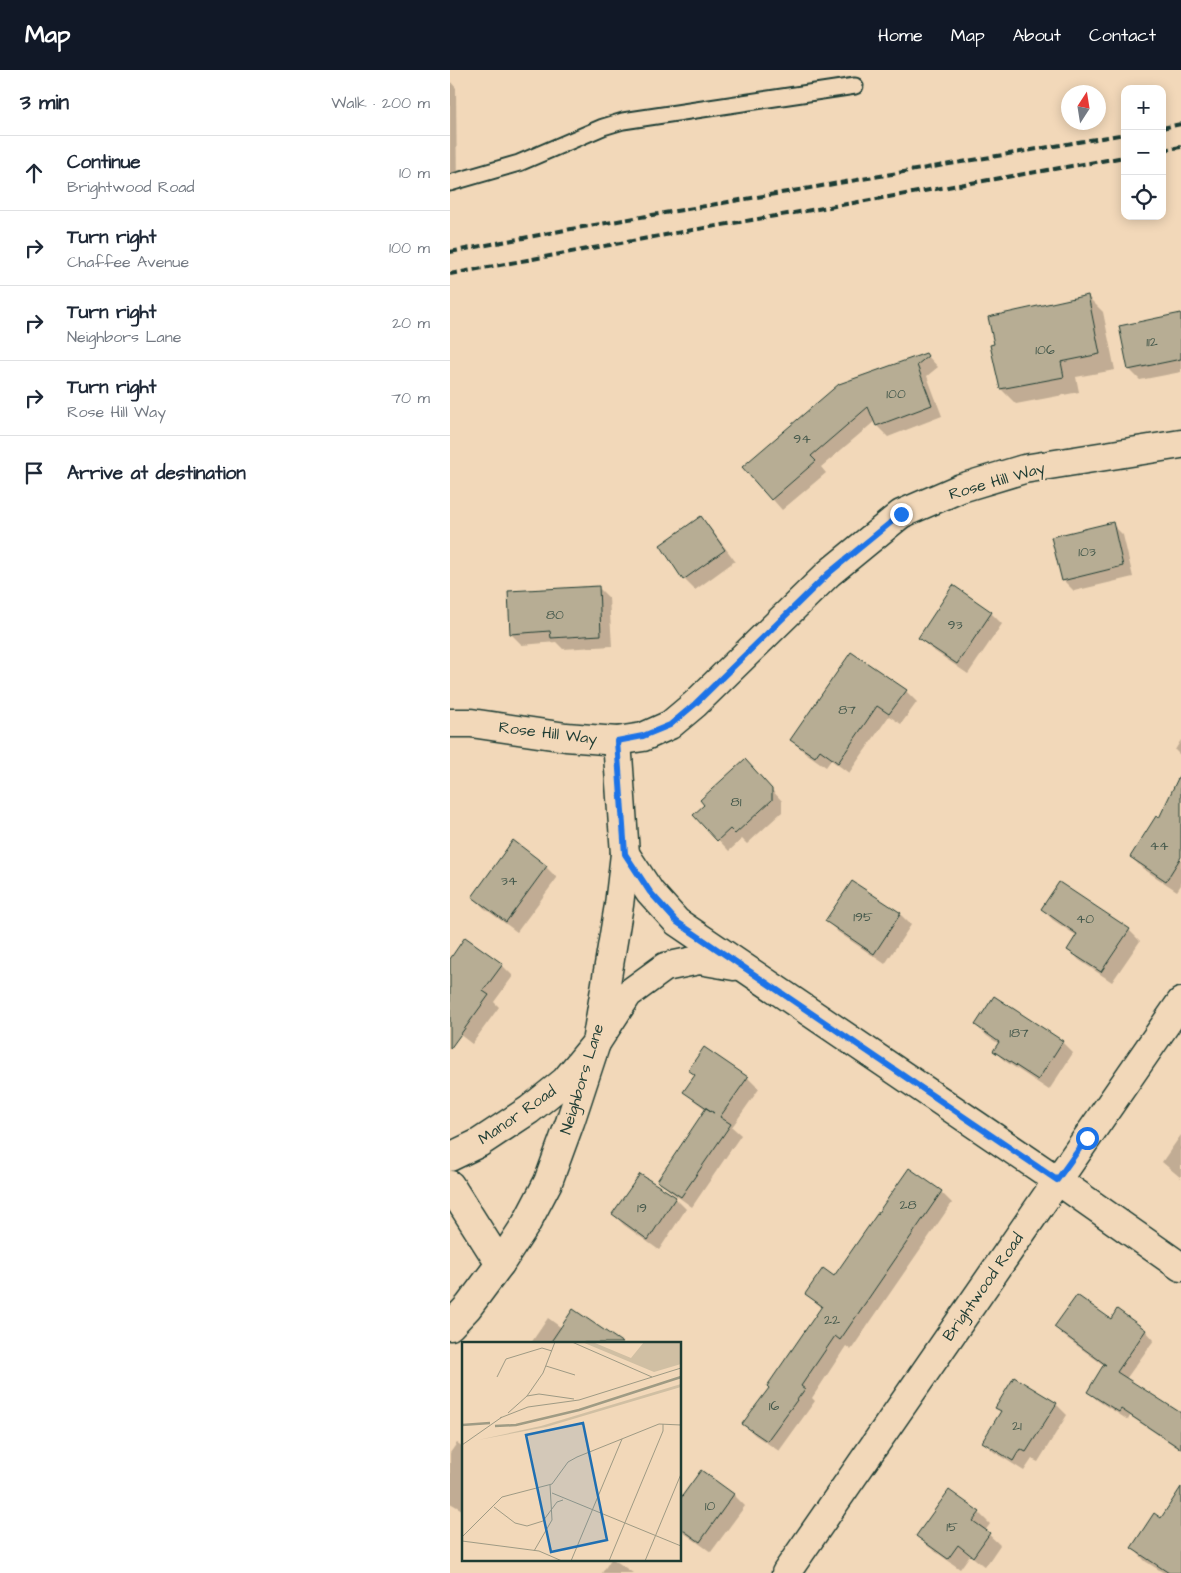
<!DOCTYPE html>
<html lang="en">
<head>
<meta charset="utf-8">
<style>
	:root { --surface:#fff; --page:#f6f6f7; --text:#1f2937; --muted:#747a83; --line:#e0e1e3; --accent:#111827 }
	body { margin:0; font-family:"Architects Daughter",sans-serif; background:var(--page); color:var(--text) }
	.controls { position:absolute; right:15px; top:15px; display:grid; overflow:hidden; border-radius:10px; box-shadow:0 2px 12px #0003 }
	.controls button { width:45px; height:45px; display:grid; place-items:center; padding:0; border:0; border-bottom:1px solid var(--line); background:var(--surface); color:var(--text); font:25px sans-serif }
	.compass { position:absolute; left:611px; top:15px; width:45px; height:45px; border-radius:50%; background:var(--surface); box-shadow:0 2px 12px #0003; rotate:12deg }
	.stop { position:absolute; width:15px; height:15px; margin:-11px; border:4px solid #1a73e8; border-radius:50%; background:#fff }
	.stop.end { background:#1a73e8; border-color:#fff; box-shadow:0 1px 5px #0008 }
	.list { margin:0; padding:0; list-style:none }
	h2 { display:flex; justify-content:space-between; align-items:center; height:65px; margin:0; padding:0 20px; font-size:21px }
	h2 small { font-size:16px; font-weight:400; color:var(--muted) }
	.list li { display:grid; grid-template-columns:32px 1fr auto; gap:15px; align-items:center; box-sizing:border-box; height:75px; padding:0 20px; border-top:1px solid var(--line) }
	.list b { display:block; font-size:19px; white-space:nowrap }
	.list p { margin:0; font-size:16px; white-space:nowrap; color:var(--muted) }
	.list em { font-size:16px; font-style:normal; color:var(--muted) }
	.icon { flex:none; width:28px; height:28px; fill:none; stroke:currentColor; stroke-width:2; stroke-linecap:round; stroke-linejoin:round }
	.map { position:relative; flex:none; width:731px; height:1503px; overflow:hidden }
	header { display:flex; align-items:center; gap:30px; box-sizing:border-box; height:70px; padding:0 25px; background:var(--accent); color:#fff }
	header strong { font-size:24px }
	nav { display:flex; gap:28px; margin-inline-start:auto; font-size:18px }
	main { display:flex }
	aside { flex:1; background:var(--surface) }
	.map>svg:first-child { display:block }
	.shadow { fill:#0003 }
	.building { fill:#b7ad94; stroke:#1f3d34 }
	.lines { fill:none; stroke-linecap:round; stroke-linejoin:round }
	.service-casing { stroke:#1f3d34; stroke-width:19 }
	.minor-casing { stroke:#1f3d34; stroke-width:31 }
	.service { stroke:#f2d8b9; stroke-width:15 }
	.minor { stroke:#f2d8b9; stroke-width:28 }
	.rail { stroke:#1f3d34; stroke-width:4; stroke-dasharray:8 4; stroke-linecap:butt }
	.route { stroke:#1a73e8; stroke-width:6 }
	.labels { text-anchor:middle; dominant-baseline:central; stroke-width:5; stroke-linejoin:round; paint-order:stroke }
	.number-label { font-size:14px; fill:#45594c }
	.street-label { font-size:16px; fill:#1f3d34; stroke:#f2d8b9 }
	.inset-river { fill:none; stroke:#9f9b84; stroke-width:2.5 }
	.inset-road { fill:none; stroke:#9e9a84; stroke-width:1 }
	.view { fill:#1f6fb2; fill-opacity:0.15; stroke:#1f6fb2; stroke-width:2.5 }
	.inset-edge { fill:none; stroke:#1f3d34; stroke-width:2.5 }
</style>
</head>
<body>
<header>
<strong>Map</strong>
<nav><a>Home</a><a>Map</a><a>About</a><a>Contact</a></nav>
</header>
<main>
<aside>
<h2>3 min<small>Walk · 200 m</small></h2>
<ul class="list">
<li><svg class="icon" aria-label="ahead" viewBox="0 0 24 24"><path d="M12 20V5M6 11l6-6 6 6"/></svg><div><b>Continue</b><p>Brightwood Road</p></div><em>10 m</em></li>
<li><svg class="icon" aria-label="right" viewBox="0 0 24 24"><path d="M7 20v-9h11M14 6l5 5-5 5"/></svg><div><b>Turn right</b><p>Chaffee Avenue</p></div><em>100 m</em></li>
<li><svg class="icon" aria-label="right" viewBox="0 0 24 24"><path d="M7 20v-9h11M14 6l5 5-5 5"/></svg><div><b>Turn right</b><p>Neighbors Lane</p></div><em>20 m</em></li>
<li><svg class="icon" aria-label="right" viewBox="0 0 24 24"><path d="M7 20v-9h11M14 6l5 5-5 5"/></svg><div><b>Turn right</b><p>Rose Hill Way</p></div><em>70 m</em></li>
<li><svg class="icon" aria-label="arrive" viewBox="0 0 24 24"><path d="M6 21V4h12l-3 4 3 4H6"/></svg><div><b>Arrive at destination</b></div></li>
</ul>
</aside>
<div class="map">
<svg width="731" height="1503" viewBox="0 0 731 1503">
	<rect width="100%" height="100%" fill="#f2d8b9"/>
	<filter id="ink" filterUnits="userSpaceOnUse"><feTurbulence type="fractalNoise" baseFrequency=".02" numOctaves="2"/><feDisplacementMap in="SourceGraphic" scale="10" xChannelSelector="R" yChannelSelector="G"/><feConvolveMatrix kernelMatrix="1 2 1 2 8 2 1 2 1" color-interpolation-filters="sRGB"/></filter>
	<g filter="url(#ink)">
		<g class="shadow">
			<path d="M 0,11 L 6,18 L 7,122 L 0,122 Z"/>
			<path d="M 637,226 L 653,242 L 665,300 L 626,307 L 629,322 L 566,334 L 551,319 Z"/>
			<path d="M 731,246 L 731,302 L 690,310 L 679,299 Z"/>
			<path d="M 476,284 L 488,297 L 477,306 L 492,346 L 438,367 L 427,356 L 425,351 L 371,397 L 376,403 L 332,440 L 294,397 Z"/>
			<path d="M 250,448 L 261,459 L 285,491 L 245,520 L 234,509 Z"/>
			<path d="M 662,454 L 673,465 L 683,507 L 624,521 L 613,510 Z"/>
			<path d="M 148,517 L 159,528 L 162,576 L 113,579 L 106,572 L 72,575 L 61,564 Z"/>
			<path d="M 541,543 L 552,554 L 518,604 L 480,578 L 469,568 Z"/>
			<path d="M 456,621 L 467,632 L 451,654 L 439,646 L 399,703 L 381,690 L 376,697 L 353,681 L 342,670 Z"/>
			<path d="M 731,670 L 731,686 L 725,680 Z"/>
			<path d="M 305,702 L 332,731 L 332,742 L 297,774 L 292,769 L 279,781 L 245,745 Z"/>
			<path d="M 731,761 L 731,815 L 727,821 L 692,798 L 681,787 Z"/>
			<path d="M 96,797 L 107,808 L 67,862 L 34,838 L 23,827 Z"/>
			<path d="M 592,839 L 679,860 L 690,871 L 662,912 L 629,890 L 619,879 L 627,866 L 603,850 Z"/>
			<path d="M 450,844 L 461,855 L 435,894 L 388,862 L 377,851 Z"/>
			<path d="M 0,891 L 52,895 L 63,906 L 44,932 L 49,937 L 22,974 L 0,957 Z"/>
			<path d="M 526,955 L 612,972 L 623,983 L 599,1020 L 555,991 L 544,981 L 549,974 L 537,966 Z"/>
			<path d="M 254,979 L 298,1008 L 309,1019 L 282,1057 L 291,1065 L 242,1137 L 220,1121 L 209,1111 L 257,1040 L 246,1032 L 235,1022 L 246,1006 Z"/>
			<path d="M 731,1065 L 731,1108 L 712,1092 Z"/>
			<path d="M 491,1122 L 502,1133 L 401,1280 L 396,1276 L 362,1328 L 365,1331 L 329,1381 L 305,1365 L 294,1354 L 320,1318 L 372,1238 L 357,1224 L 385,1208 Z"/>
			<path d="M 225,1128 L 236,1139 L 209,1180 L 174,1155 L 163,1144 Z"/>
			<path d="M 668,1241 L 696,1261 L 704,1270 L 676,1309 L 731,1345 L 731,1380 L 680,1346 L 678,1350 L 647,1330 L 639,1321 L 655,1296 L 614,1266 L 605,1257 L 661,1250 Z"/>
			<path d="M 98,1248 L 132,1273 L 81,1273 Z"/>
			<path d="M 606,1334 L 617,1345 L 588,1392 L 582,1389 L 574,1401 L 544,1382 L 534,1372 L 551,1342 L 547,1337 Z"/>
			<path d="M 7,1373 L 14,1377 L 14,1441 L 0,1433 L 0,1383 Z"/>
			<path d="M 251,1402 L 284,1425 L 295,1436 L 261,1482 L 230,1460 L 230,1432 Z"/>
			<path d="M 499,1422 L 529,1443 L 540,1454 L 535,1461 L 550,1475 L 535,1497 L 520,1485 L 510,1499 L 479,1477 L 468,1466 Z"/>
			<path d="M 731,1446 L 731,1503 L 714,1503 L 695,1491 L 683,1478 L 711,1450 Z"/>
			<path d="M 161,1489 L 163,1489 L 183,1503 L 152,1503 Z"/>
		</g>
		<g class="building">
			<path d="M 638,225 L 650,284 L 611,292 L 614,307 L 550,319 L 540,275 L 544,274 L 538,247 Z"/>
			<path d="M 731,243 L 731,289 L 678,300 L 669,256 Z"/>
			<path d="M 476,283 L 478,286 L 467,295 L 482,335 L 426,356 L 418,337 L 361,386 L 366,391 L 321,430 L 292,397 L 389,314 Z"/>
			<path d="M 251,446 L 275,480 L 233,510 L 210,475 Z"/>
			<path d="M 663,452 L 673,496 L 612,511 L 601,467 Z"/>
			<path d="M 503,515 L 542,542 L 507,594 L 468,568 Z"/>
			<path d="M 149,516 L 151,565 L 101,568 L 100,561 L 60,564 L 58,521 Z"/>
			<path d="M 401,582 L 457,620 L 439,644 L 427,636 L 388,693 L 370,680 L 365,687 L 340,670 Z"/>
			<path d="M 295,689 L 322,719 L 322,730 L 285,764 L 280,759 L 267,771 L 243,745 L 254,735 L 250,730 Z"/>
			<path d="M 731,702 L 731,787 L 716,811 L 680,787 L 706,746 L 709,748 Z"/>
			<path d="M 63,770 L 97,796 L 56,852 L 22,827 Z"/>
			<path d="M 402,811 L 451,843 L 424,884 L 375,851 Z"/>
			<path d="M 609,812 L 680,859 L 651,902 L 617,880 L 627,864 L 591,839 Z"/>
			<path d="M 15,867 L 53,894 L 33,921 L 39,925 L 0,979 L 0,889 Z"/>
			<path d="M 544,926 L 613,971 L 588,1010 L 543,981 L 549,972 L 525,955 Z"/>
			<path d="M 254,977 L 298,1007 L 270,1047 L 281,1054 L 231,1127 L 207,1111 L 256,1038 L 264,1043 L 233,1022 L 245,1005 L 238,1000 Z"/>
			<path d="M 459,1098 L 492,1121 L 390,1270 L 385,1266 L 351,1316 L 355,1319 L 317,1371 L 292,1354 L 319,1318 L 317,1316 L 372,1236 L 355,1224 L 373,1198 L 384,1206 Z"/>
			<path d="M 190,1104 L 226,1127 L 198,1170 L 162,1144 Z"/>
			<path d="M 627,1225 L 661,1249 L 667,1239 L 696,1260 L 667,1302 L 731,1343 L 731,1379 L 671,1339 L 669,1342 L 637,1322 L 654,1294 L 656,1295 L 604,1257 Z"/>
			<path d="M 123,1239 L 173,1273 L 100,1273 Z"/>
			<path d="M 564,1307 L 607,1333 L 576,1382 L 570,1379 L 563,1391 L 532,1372 L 551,1341 L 545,1338 Z"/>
			<path d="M 251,1400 L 284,1424 L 250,1472 L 230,1458 L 230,1429 Z"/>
			<path d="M 731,1417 L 731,1503 L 719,1503 L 681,1478 L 704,1443 L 711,1448 Z"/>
			<path d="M 499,1420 L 530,1442 L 523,1451 L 540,1463 L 523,1487 L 508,1475 L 498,1489 L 466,1466 Z"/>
		</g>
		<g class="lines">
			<g class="service-casing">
				<path id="service" d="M 0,113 L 69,93 L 153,57 L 173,51 L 405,16"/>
			</g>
			<g class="minor-casing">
				<g id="minor">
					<path d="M 0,653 L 21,653 L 116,667 L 167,671 L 193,667 L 220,655 L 245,634 L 379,503 L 451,444 L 511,418 L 574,399 L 731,374"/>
					<path d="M 175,784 L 200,822 L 227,852 L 607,1110 L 731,1197"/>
					<path d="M 0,1087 L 29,1073 L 79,1040 L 115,1011 L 146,973 L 178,924 L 215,897 L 249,890 L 284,896"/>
					<path d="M 0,1115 L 50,1194"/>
					<path d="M 0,1256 L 18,1237 L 50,1194 L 76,1154 L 98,1112 L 120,1052 L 146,973 L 169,835 L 175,784 L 167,671"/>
					<path d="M 336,1503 L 731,932"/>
				</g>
			</g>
			<use href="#service" class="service"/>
			<use href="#minor" class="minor"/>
			<g class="rail">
				<path d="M 712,58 L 731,54"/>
				<path d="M 712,80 L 731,77"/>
				<path d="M 0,182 L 121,159 L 675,64"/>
				<path d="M 0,204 L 237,161 L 675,87"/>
			</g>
		</g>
	</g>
	<g class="lines" filter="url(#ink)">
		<path class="route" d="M 451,444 L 379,503 L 245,634 L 220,655 L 193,666 L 167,671 L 175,784 L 200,822 L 227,852 L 607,1110 L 637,1068"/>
	</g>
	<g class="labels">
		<g class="number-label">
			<text x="702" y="272">112</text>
			<text x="595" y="280">106</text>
			<text x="446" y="324">100</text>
			<text x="352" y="369">94</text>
			<text x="637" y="482">103</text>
			<text x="105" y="545">80</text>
			<text x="505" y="555">93</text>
			<text x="397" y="640">87</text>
			<text x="286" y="732">81</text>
			<text x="709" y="776">44</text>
			<text x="59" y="811">34</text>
			<text x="413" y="847">195</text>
			<text x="635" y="849">40</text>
			<text x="569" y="963">187</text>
			<text x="458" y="1135">28</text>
			<text x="192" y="1138">19</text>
			<text x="382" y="1250">22</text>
			<text x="324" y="1336">16</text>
			<text x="567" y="1356">21</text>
			<text x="260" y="1436">10</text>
			<text x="502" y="1457">15</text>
		</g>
		<g class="street-label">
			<text transform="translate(547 411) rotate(-16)">Rose Hill Way</text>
			<text transform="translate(98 663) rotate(7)">Rose Hill Way</text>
			<text transform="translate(132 1009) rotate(-73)">Neighbors Lane</text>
			<text transform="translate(67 1045) rotate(-35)">Manor Road</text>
			<text transform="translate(533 1217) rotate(-55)">Brightwood Road</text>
		</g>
	</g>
	<g transform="translate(12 1272)">
		<rect width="219" height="219" fill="#f2d8b9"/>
		<path d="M 120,0 L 133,1 L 169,16 L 182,0 L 219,0 L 219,22 L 192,30 ZM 219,42 L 219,45 L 84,85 L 16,98 L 79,84 Z" fill="#d0bfa3"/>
		<path class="inset-river" d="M 0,83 L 28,81M 33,84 L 54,83 L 117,68 L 219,35"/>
		<path class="inset-road" d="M 110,0 L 190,35M 84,24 L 113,33M 35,35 L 44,17 L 80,6 L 90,9M 65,54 L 81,31 L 93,0M 65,54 L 77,52 L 112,57M 46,71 L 65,54M 38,76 L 66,65 L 117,58 L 219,26M 0,103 L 40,75M 90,151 L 219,204M 32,165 L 53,181 L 65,184 L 81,179 L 95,160 L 101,158M 0,195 L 40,155 L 90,142 L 106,120 L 115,115 L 197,82 L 219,83M 0,199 L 77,209 L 100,219M 72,209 L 90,178 L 88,143M 109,219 L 160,97M 147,219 L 201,89 L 201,82M 183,219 L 219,132"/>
		<path class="view" d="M 121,81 L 145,198 L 89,210 L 64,93 Z"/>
		<rect width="219" height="219" class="inset-edge"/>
	</g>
</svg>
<div class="controls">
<button>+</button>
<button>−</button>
<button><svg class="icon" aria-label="locate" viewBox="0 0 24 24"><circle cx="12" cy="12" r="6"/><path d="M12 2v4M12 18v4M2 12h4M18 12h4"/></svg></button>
</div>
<svg class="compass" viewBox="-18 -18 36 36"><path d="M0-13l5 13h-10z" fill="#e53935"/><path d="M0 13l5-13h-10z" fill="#747a83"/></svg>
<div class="stop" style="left:637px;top:1068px"></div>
<div class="stop end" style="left:451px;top:444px"></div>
</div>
</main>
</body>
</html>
